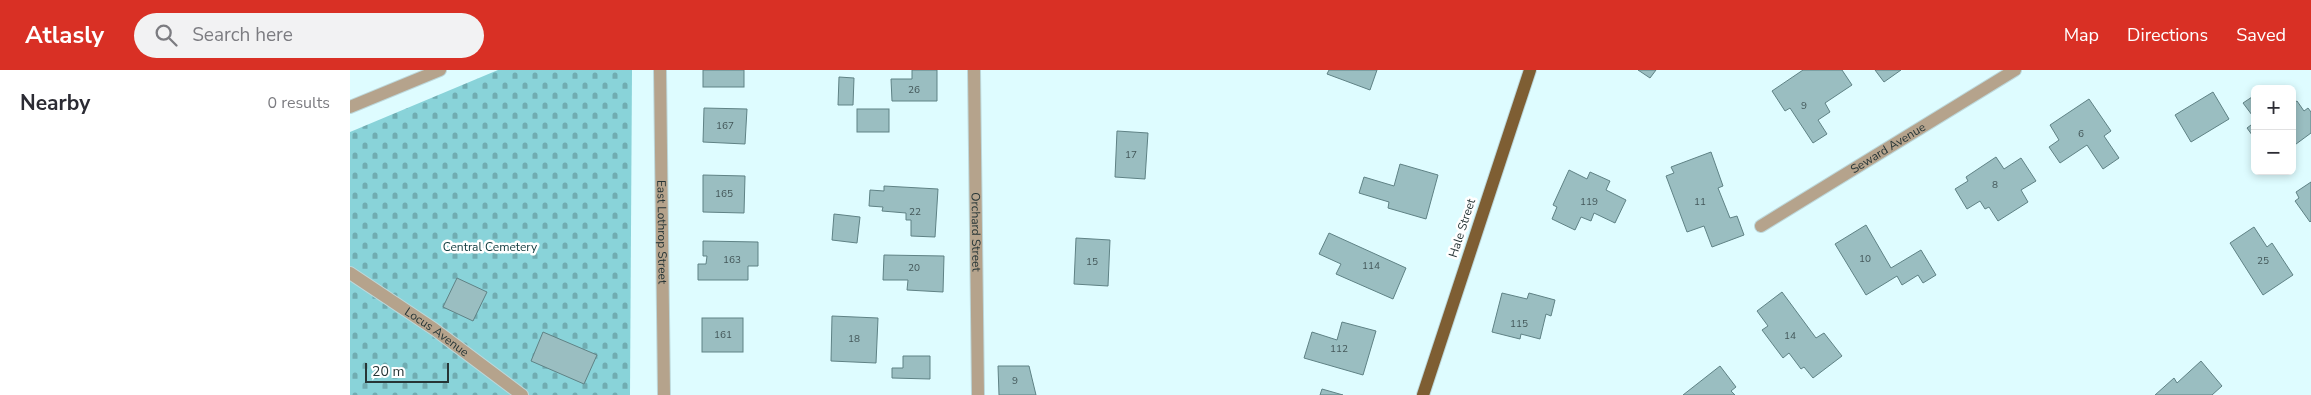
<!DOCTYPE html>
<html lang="en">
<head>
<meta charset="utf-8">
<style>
	:root { --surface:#fff; --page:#f2f2f3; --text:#2b2b33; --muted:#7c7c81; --line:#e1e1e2; --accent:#d93025 }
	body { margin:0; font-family:"Nunito Sans",sans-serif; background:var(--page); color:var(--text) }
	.controls { position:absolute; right:15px; top:15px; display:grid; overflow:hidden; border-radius:8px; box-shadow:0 2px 8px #0003 }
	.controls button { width:45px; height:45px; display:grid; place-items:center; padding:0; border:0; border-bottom:1px solid var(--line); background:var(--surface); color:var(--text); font:25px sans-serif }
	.scale { position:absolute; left:15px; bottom:12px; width:84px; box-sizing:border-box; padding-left:5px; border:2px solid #263536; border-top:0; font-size:14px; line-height:18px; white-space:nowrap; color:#263536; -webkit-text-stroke:4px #fff; paint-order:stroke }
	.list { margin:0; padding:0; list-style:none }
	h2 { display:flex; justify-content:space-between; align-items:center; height:65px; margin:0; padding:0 20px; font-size:21px }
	h2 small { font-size:16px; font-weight:400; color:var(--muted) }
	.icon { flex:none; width:28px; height:28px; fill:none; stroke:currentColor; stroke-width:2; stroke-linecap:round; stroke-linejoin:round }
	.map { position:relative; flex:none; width:1961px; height:325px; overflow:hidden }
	header { display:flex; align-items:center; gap:30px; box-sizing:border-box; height:70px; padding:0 25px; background:var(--accent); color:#fff }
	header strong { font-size:24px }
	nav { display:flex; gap:28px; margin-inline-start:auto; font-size:18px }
	.search { width:350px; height:45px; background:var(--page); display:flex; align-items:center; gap:12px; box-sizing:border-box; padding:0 18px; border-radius:28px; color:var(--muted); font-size:19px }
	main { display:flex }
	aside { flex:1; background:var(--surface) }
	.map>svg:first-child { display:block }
	.cemetery { fill:url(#cemetery-stones) }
	.building { fill:#9abec1; stroke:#5f8285 }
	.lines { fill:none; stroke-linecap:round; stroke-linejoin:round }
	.minor-casing { stroke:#bdd8db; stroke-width:14 }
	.major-casing { stroke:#bdd8db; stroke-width:14 }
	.minor { stroke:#b5a38c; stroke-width:12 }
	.major { stroke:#7e5e33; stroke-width:12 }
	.labels { text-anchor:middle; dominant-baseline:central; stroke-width:5; stroke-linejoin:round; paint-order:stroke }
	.number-label { font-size:10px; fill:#435759 }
	.street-label { font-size:12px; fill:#263536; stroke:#fff }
	.park-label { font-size:12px; fill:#0f3a3d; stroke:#fff }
</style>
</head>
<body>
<header>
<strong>Atlasly</strong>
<div class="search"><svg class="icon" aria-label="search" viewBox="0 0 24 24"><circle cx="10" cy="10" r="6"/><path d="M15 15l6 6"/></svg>Search here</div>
<nav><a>Map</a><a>Directions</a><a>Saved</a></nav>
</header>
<main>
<aside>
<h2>Nearby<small>0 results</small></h2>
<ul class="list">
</ul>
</aside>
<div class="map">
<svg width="1961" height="325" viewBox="0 0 1961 325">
	<defs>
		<pattern id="cemetery-stones" width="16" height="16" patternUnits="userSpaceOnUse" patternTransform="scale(1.25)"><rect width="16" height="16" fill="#89d3d9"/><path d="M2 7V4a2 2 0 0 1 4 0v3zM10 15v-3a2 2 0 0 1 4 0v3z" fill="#70acb1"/></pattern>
	</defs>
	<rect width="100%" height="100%" fill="#defcff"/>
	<path class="cemetery" d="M 148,0 L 282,0 L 280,325 L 0,325 L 0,62 Z"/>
	<g class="building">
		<rect x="353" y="0" width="41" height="17"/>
		<path d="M 562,0 L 587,0 L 587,31 L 542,31 L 541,9 L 562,9 Z"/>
		<path d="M 979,0 L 1027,0 L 1020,20 L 977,4 Z"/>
		<path d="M 1288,0 L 1306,0 L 1300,8 Z"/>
		<path d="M 1453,0 L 1492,0 L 1502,15 L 1475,33 L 1480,42 L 1468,50 L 1477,64 L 1463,73 L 1440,38 L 1435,41 L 1422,21 Z"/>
		<path d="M 1525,0 L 1551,0 L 1534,12 Z"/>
		<path d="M 489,7 L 504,8 L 503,35 L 488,35 Z"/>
		<path d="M 1863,22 L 1879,49 L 1841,72 L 1825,45 Z"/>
		<path d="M 1905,25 L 1905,49 L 1893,33 Z"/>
		<path d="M 1739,29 L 1761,61 L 1754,66 L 1769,88 L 1753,99 L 1737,75 L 1710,93 L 1699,77 L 1709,70 L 1700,55 Z"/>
		<path d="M 1947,31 L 1954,41 L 1958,38 L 1961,42 L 1961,63 L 1942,77 L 1942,34 Z"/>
		<path d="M 354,38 L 397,39 L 395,74 L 353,72 Z"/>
		<rect x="507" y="39" width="32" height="23"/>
		<path d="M 1905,52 L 1905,69 L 1897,58 Z"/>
		<path d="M 767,61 L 798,63 L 795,109 L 765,107 Z"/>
		<path d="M 1361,82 L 1373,116 L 1368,118 L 1380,148 L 1387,146 L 1394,165 L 1362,177 L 1354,156 L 1337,162 L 1316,106 L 1324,103 L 1321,97 Z"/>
		<path d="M 1646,87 L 1654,99 L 1671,88 L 1686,111 L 1671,120 L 1678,132 L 1648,151 L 1639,137 L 1635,139 L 1630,131 L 1617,139 L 1605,119 L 1618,111 L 1616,107 Z"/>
		<path d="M 1050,94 L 1088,105 L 1076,149 L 1038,138 L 1039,132 L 1009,123 L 1014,107 L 1044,116 Z"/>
		<path d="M 1219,100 L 1237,109 L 1240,102 L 1260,111 L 1256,120 L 1276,130 L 1265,153 L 1244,143 L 1241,151 L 1231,147 L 1225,160 L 1202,149 L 1207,137 L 1203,135 Z"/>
		<path d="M 353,105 L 395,106 L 394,143 L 353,142 Z"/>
		<path d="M 1961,112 L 1961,151 L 1960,152 L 1945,131 L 1949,128 L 1946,122 Z"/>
		<path d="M 534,116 L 588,119 L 585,167 L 561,166 L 561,150 L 556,150 L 556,143 L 532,141 L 533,137 L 519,136 L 520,120 L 534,121 Z"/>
		<path d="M 484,144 L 510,147 L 507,173 L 482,170 Z"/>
		<path d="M 1516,155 L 1541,198 L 1571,180 L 1586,205 L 1573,213 L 1568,205 L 1552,215 L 1547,206 L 1516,225 L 1485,174 Z"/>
		<path d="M 1904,157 L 1917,177 L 1922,173 L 1943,205 L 1913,225 L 1880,173 Z"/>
		<path d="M 979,163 L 1056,198 L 1043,229 L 986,204 L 991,194 L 969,184 Z"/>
		<path d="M 726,168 L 760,170 L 758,216 L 724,214 Z"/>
		<path d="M 353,171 L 408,172 L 408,196 L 398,196 L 398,210 L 348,210 L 348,194 L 356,194 L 357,186 L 353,186 Z"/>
		<path d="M 534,185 L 594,186 L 593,222 L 557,220 L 558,210 L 533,210 Z"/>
		<path d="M 107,208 L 137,222 L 123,251 L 93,237 Z"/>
		<path d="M 1432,222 L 1466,268 L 1474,263 L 1492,286 L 1463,308 L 1454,297 L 1451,299 L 1439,283 L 1433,288 L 1412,260 L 1418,256 L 1407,241 Z"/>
		<path d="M 1152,223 L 1177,229 L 1179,223 L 1205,230 L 1201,246 L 1196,244 L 1190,269 L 1171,264 L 1170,269 L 1142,262 Z"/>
		<path d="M 482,246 L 528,248 L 526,293 L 481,291 Z"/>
		<rect x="352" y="248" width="41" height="34"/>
		<path d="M 992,252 L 1026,261 L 1013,305 L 954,288 L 962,262 L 987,270 Z"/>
		<path d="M 193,262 L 247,285 L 234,314 L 181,291 Z"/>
		<path d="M 553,286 L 580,286 L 580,309 L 542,308 L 542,298 L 553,298 Z"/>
		<path d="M 1851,291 L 1872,316 L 1862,325 L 1805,325 L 1824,308 L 1827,313 Z"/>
		<path d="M 648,296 L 679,296 L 686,325 L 649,325 Z"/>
		<path d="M 1370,296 L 1386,317 L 1381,321 L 1385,325 L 1333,325 Z"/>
		<path d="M 972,319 L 993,325 L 970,325 Z"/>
	</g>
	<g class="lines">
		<g class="minor-casing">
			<g id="minor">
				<path id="s1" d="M 310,0 L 314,325"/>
				<path id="s2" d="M 624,0 L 628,325"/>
				<path d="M 0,37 L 90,0"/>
				<path id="s3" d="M 1411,156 L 1665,0"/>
				<path id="s4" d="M 0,203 L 84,259 L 172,325"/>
			</g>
		</g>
		<g class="major-casing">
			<path id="major" d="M 1073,325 L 1180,0"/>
		</g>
		<use href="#minor" class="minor"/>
		<use href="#major" class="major"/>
	</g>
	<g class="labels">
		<g class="number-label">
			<text x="564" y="20">26</text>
			<text x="1454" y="36">9</text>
			<text x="375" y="56">167</text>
			<text x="1731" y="64">6</text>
			<text x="781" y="85">17</text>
			<text x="1645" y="115">8</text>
			<text x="374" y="124">165</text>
			<text x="1239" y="132">119</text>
			<text x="1350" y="132">11</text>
			<text x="565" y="142">22</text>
			<text x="1515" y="189">10</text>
			<text x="382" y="190">163</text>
			<text x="1913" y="191">25</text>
			<text x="742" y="192">15</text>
			<text x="1021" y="196">114</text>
			<text x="564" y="198">20</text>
			<text x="1169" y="254">115</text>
			<text x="373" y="265">161</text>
			<text x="1440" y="266">14</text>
			<text x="504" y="269">18</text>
			<text x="989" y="279">112</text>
			<text x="665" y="311">9</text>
		</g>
		<g class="street-label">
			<text stroke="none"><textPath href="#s3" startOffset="149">Seward Avenue</textPath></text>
			<text transform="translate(1112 158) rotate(-72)">Hale Street</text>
			<text stroke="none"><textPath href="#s1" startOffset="162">East Lothrop Street</textPath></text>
			<text stroke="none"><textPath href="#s2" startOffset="162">Orchard Street</textPath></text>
			<text stroke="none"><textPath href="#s4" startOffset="105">Locus Avenue</textPath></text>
		</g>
		<g class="park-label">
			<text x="140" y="177">Central Cemetery</text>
		</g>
	</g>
</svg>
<div class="controls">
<button>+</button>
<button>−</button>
</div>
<div class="scale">20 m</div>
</div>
</main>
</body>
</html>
